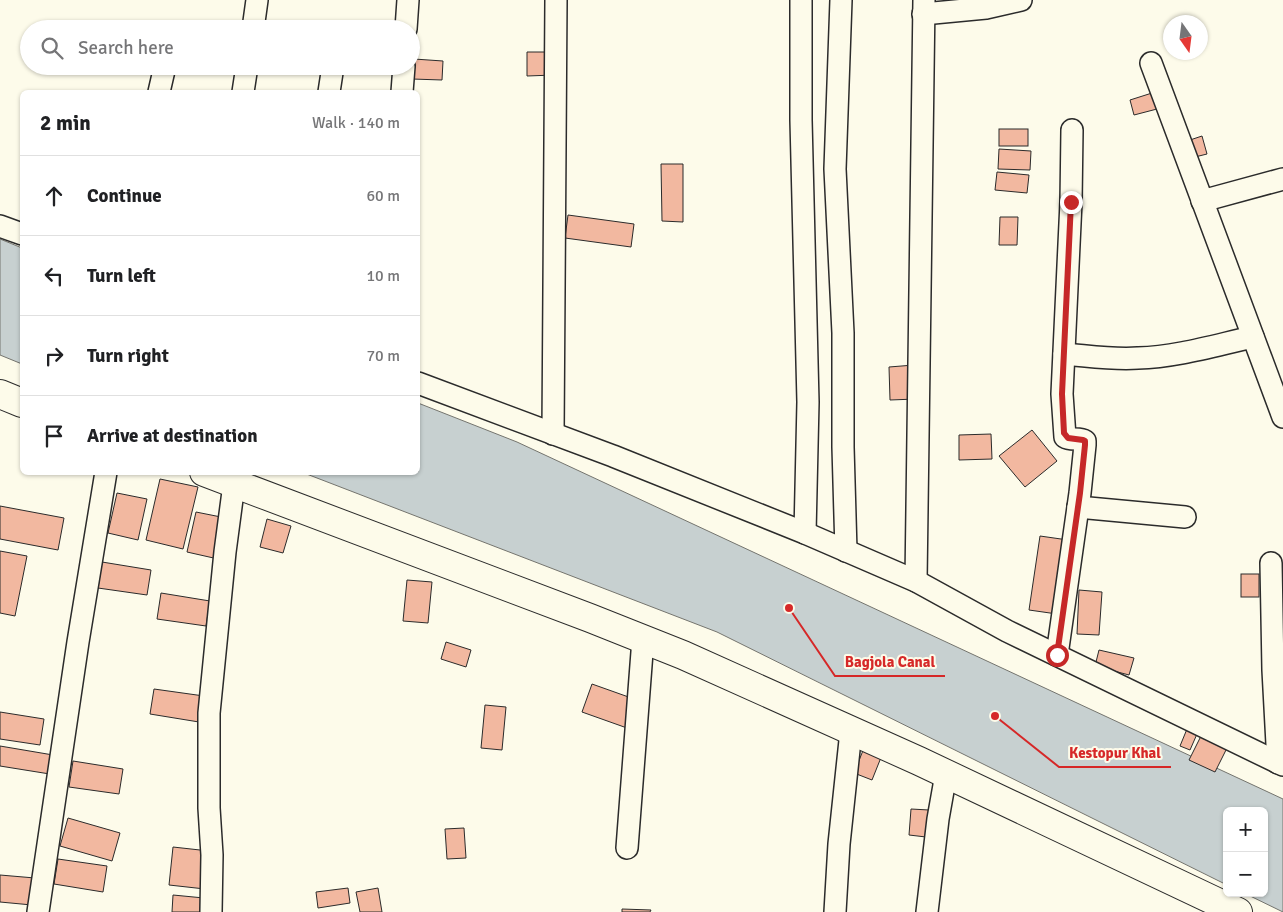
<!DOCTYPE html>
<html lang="en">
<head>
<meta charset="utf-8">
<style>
	:root { --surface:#fff; --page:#f6f6f6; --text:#202124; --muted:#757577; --line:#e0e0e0 }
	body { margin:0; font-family:Signika,sans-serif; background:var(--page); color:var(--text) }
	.controls { position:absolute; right:15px; bottom:15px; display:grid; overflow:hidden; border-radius:8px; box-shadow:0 1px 4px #0004 }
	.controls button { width:45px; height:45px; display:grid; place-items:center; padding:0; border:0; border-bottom:1px solid var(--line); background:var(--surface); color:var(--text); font:25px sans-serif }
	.compass { position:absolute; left:1163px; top:15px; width:45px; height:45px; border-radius:50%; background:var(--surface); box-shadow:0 1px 4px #0004; rotate:166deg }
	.stop { position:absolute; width:15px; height:15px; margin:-11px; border:4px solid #c62828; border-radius:50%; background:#fff }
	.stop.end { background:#c62828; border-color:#fff; box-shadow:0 1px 5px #0008 }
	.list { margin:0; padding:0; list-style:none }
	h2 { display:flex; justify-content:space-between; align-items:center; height:65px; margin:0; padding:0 20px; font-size:21px }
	h2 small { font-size:16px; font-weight:400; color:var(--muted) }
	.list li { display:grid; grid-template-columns:32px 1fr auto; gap:15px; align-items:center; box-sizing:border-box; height:80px; padding:0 20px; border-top:1px solid var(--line) }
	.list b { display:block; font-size:19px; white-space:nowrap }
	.list em { font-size:16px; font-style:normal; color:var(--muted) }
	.icon { flex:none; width:28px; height:28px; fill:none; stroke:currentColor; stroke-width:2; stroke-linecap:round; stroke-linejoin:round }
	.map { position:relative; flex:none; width:1283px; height:912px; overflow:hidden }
	.search { position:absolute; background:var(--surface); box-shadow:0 1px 4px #0004; left:20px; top:20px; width:400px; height:55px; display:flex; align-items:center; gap:12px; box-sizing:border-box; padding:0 18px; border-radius:28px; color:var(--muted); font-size:19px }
	.panel { position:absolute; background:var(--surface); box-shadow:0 1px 4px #0004; left:20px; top:90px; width:400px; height:385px; border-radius:8px }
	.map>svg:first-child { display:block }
	.water { fill:#c7d0d0; stroke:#74746e }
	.building { fill:#f2b8a0; stroke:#2b2b2b }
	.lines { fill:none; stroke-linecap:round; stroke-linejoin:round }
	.street-casing { stroke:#2b2b2b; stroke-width:24 }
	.secondary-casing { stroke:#2b2b2b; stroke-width:30 }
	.street { stroke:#fdfbea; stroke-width:21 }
	.secondary { stroke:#fdfbea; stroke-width:28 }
	.route { stroke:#c62828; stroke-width:6 }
	.leader { fill:none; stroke:#d62828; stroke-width:2 }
	.callout-dot { fill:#d62828; stroke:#fdfbea; stroke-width:2 }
	.callout-label { font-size:15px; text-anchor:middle; font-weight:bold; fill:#d62828; stroke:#fdfbea; stroke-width:4; stroke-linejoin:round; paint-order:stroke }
</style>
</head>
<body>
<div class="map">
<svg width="1283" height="912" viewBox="0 0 1283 912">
	<rect width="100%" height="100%" fill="#fdfbea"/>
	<g class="water">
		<path d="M 0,239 L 22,248 L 22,364 L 0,355 Z"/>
		<path d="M 418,403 L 517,442 L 1283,799 L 1283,912 L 1244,893 L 1264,893 L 1264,811 L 1227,811 L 1227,885 L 717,632 L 304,473 L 418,472 Z"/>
	</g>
	<g class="building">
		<path d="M 527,52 L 554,52 L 554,75 L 527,76 Z"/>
		<path d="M 414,59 L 443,61 L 442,80 L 412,79 Z"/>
		<path d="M 1152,93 L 1157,109 L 1134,115 L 1130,100 Z"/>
		<rect x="999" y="129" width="29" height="17"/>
		<path d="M 1202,136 L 1207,154 L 1195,157 L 1190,140 Z"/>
		<path d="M 999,149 L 1031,151 L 1030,170 L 998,169 Z"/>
		<path d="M 661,164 L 683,164 L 683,222 L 662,221 Z"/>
		<path d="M 997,172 L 1029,175 L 1027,193 L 995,190 Z"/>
		<path d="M 568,215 L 634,224 L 631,247 L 565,238 Z"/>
		<path d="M 1000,217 L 1018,217 L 1017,245 L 999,245 Z"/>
		<path d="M 914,365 L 916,399 L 890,400 L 889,367 Z"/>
		<path d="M 1032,430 L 1057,461 L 1025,487 L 999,456 Z"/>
		<path d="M 991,434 L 992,459 L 959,460 L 959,435 Z"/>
		<path d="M 160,479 L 198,487 L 183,549 L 146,540 Z"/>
		<path d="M 117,493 L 147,499 L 138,540 L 108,533 Z"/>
		<path d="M 0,506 L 64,518 L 58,550 L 0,539 Z"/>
		<path d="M 196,512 L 226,518 L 218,559 L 187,552 Z"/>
		<path d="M 267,519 L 291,526 L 283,553 L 260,547 Z"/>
		<path d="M 1040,536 L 1068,540 L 1057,614 L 1029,610 Z"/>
		<path d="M 0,551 L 27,556 L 15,616 L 0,613 Z"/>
		<path d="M 102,562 L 151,570 L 147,595 L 98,588 Z"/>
		<rect x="1241" y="574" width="18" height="23"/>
		<path d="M 407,580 L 432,582 L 428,623 L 403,621 Z"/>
		<path d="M 1079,590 L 1102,592 L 1099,635 L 1077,634 Z"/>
		<path d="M 161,593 L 210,601 L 206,626 L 157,619 Z"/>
		<path d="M 446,642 L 471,650 L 466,667 L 441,659 Z"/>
		<path d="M 1099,650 L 1134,658 L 1129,675 L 1095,666 Z"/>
		<path d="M 592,684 L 637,700 L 627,728 L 582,712 Z"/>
		<path d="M 154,689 L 204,696 L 199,722 L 150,714 Z"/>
		<path d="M 485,705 L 506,707 L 502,750 L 481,748 Z"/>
		<path d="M 0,712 L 44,719 L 40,745 L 0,739 Z"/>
		<path d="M 1187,729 L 1197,734 L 1190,750 L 1180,746 Z"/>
		<path d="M 1201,736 L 1227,748 L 1215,772 L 1189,760 Z"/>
		<path d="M 0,746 L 59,756 L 56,775 L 0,766 Z"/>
		<path d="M 864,748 L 882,755 L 872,780 L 854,773 Z"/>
		<path d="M 73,761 L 123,769 L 119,794 L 69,787 Z"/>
		<path d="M 911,809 L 929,810 L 926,837 L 909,835 Z"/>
		<path d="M 68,818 L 120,833 L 112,861 L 60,846 Z"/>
		<path d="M 464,828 L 466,858 L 447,859 L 445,829 Z"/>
		<path d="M 173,847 L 209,851 L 205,889 L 169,885 Z"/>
		<path d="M 58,859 L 107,866 L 103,892 L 54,884 Z"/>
		<path d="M 0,875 L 35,878 L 32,905 L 0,902 Z"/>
		<path d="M 348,888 L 350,903 L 318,908 L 316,892 Z"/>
		<path d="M 378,888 L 382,912 L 360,912 L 356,892 Z"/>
		<path d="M 173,895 L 204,898 L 203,912 L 172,912 Z"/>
		<path d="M 622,909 L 651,910 L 650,912 L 622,912 Z"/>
	</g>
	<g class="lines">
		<g class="street-casing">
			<g id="street">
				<path d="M 801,0 L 801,120 L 808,402 L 805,533"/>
				<path d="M 841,0 L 835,169 L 843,333 L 843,447 L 846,551"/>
				<path d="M 923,14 L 986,8 L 1021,0"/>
				<path d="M 253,29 L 257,0"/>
				<path d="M 406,29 L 408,0"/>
				<path d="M 1151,63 L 1283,417"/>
				<path d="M 159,92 L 165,66"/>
				<path d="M 243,92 L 247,66"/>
				<path d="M 329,92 L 333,66"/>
				<path d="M 402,92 L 404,66"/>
				<path d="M 1202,201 L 1283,179"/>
				<path d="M 0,226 L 22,234"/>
				<path d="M 1064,354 C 1089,356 1114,360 1138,358 C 1177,357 1216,345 1253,337"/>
				<path d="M 418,383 L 613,456 L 805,533 L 916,581 L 1007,631 L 1283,765"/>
				<path d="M 553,434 L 556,0"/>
				<path d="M 1078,507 L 1185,517"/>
				<path d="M 1271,563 L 1273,670 L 1278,763"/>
				<path d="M 916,581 L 924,0"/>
				<path d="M 1057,655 L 1080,493 L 1085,445 L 1085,441 C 1079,437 1071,441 1065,437 L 1062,394 L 1071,202 L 1072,130"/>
				<path d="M 627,848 L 643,639"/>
				<path d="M 38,912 L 78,642 L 106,472"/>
				<path d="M 211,912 L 212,855 L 209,808 L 209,713 L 225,552 L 234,484"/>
				<path d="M 835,912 L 839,844 L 851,731"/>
				<path d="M 927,912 L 938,819 L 946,774"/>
			</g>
		</g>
		<g class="secondary-casing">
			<g id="secondary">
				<path d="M 0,394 L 22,403"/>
				<path d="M 204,472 L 590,618 L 683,655 L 919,761 L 1238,912"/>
			</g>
		</g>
		<use href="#street" class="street"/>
		<use href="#secondary" class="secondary"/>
	</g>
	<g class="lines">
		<path class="route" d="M 1057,655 L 1080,493 L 1085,445 L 1085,441 L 1083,440 L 1068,438 L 1064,433 L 1062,394 L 1071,202"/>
	</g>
	<path class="leader" d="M789 608L835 676H945M995 716L1059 767H1171"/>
	<g class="callout-dot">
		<circle cx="789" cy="608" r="5"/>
		<circle cx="995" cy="716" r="5"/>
	</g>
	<g class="callout-label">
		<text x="890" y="667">Bagjola Canal</text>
		<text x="1115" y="758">Kestopur Khal</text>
	</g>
</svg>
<div class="controls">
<button>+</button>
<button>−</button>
</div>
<svg class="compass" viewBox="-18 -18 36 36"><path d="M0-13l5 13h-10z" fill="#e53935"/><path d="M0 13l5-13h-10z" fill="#757577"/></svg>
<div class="stop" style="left:1057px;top:655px"></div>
<div class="stop end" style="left:1071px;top:202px"></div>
<div class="search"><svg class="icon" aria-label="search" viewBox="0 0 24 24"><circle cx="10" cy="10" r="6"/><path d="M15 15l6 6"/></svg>Search here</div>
<section class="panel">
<h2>2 min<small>Walk · 140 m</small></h2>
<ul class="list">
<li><svg class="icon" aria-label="ahead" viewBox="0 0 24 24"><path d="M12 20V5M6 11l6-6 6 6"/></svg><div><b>Continue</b></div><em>60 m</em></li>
<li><svg class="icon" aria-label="left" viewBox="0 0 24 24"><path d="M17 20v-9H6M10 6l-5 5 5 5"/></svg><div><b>Turn left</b></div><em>10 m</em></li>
<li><svg class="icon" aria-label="right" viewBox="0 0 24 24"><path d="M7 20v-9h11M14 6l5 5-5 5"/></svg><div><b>Turn right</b></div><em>70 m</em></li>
<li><svg class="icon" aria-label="arrive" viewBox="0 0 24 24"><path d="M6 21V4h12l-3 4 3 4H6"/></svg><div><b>Arrive at destination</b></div></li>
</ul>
</section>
</div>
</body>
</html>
